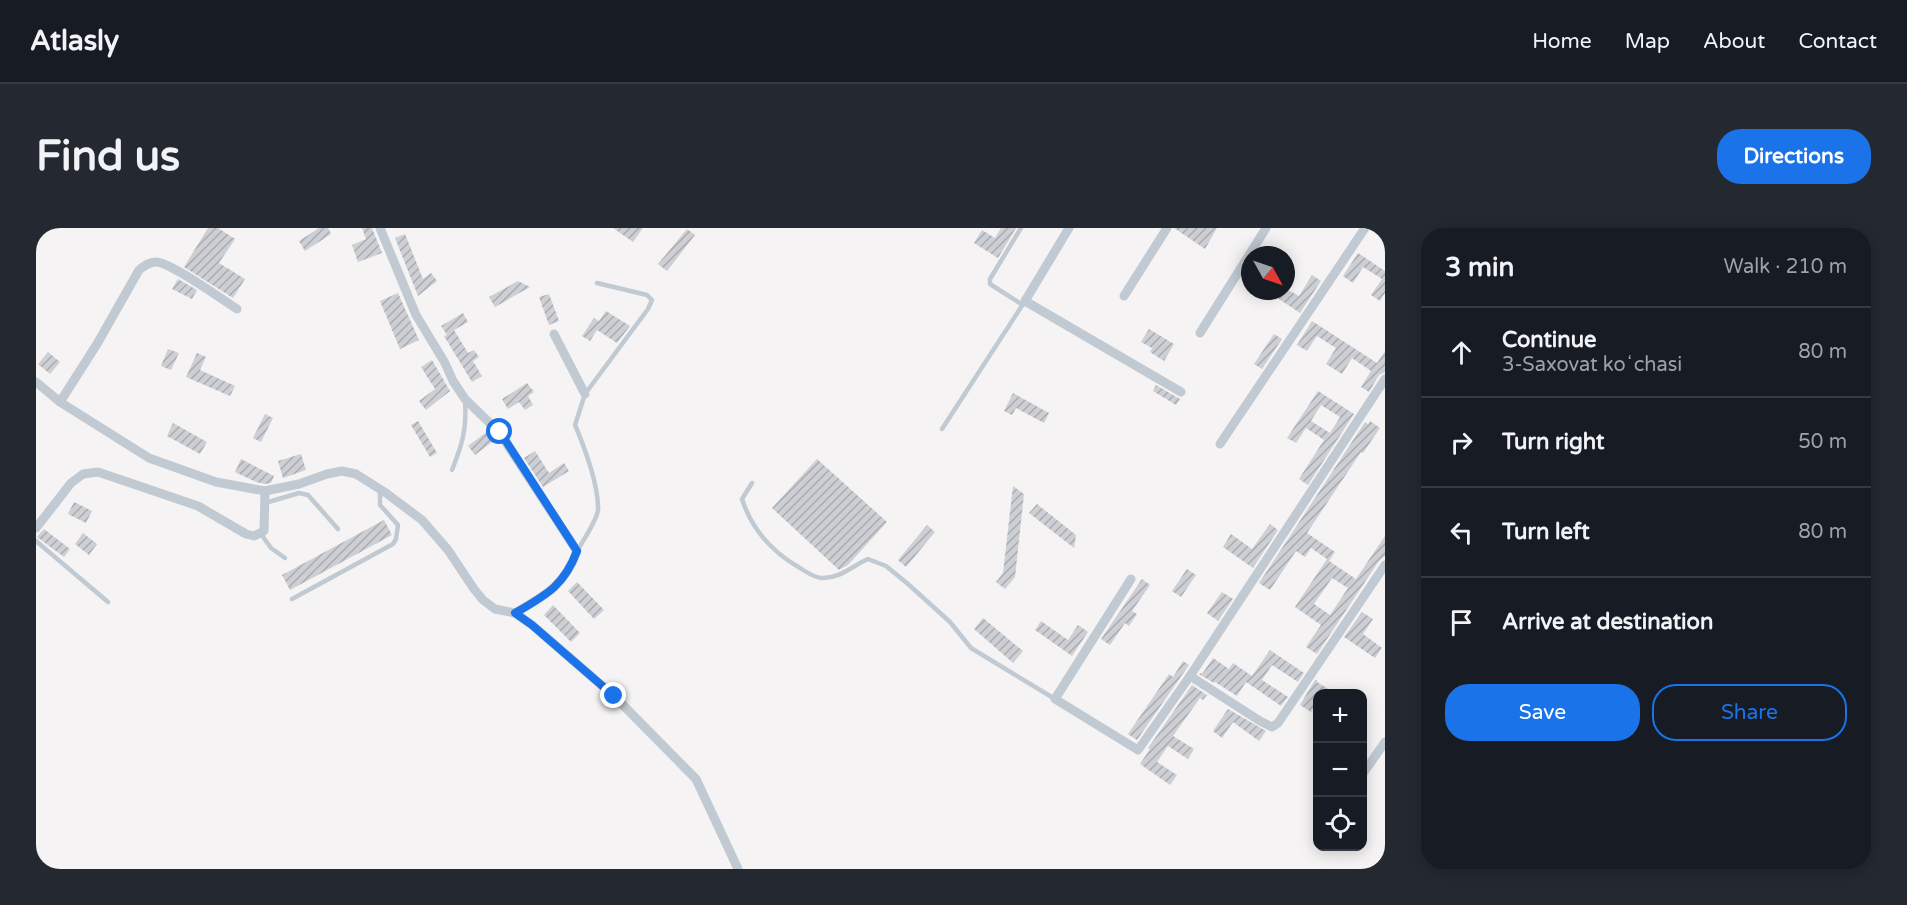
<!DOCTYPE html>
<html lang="en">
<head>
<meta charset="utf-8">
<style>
	:root { --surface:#171b24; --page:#242831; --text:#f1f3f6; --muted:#9ea1a6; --line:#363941; --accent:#1a73e8 }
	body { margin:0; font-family:"Varela Round",sans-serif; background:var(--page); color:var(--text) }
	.controls { position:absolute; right:18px; bottom:18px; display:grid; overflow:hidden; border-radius:12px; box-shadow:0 3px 15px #0003 }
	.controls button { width:54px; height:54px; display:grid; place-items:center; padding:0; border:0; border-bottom:2px solid var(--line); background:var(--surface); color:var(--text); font:30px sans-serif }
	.compass { position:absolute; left:1205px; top:18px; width:54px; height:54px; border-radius:50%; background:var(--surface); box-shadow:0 3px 15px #0003; rotate:130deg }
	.stop { position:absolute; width:18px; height:18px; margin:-14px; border:4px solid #1a73e8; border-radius:50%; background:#fff }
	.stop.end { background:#1a73e8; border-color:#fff; box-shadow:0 2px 6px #0008 }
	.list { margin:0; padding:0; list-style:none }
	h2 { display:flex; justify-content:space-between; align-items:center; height:78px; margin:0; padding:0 24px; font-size:26px }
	h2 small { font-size:20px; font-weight:400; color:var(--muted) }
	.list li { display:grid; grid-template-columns:39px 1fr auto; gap:18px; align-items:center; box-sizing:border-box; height:90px; padding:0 24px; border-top:2px solid var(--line) }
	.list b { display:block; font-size:22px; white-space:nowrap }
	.list p { margin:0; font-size:20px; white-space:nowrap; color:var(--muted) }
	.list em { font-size:20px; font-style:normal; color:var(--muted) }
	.actions { display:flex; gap:12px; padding:18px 24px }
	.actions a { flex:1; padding:14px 0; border:2px solid var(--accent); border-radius:24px; text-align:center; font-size:21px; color:var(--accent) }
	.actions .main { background:var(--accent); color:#fff }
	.icon { flex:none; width:33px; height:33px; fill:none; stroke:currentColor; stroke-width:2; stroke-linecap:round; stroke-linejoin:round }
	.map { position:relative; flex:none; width:1349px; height:641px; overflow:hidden; border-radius:24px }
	header { display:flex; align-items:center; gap:36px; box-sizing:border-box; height:84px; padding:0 30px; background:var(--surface); border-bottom:2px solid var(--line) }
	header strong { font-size:28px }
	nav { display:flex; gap:33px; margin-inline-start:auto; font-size:21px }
	.intro { display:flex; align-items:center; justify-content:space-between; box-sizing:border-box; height:144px; padding:0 36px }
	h1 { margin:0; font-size:42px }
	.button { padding:15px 27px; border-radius:24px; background:var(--accent); color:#fff; font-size:21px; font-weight:700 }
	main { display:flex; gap:36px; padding:0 36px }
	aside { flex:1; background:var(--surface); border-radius:24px; box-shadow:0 3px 15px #0003 }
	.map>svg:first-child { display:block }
	.building { fill:url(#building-hatch); fill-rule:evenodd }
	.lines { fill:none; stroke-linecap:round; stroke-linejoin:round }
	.lane { stroke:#c1cad2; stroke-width:4.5 }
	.street { stroke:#c1cad2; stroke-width:9 }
	.route { stroke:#1a73e8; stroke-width:8 }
</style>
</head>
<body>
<header>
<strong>Atlasly</strong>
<nav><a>Home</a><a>Map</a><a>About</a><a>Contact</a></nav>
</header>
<div class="intro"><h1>Find us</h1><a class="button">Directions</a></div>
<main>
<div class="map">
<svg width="1349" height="641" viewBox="0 0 1349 641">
	<defs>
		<pattern id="building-hatch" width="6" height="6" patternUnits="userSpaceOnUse" patternTransform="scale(1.5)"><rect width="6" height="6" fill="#cdcfd5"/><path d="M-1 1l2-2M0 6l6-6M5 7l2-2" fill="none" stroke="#a8abb0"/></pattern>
	</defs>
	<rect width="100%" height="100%" fill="#f5f3f3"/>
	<g class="building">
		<path d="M 172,0 L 182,0 L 199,11 L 183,35 L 209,51 L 197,70 L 148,39 Z"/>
		<path d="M 283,0 L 292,0 L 295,6 L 269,23 L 263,13 Z"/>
		<path d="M 326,0 L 336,0 L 346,25 L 322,34 L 316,17 L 330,11 Z"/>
		<path d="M 577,0 L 607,0 L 597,14 Z"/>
		<path d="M 965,0 L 980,0 L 962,30 L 938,15 L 946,2 L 959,10 Z"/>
		<path d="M 1138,0 L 1181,0 L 1169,21 Z"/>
		<path d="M 651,1 L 659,7 L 631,43 L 622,36 Z"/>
		<path d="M 369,6 L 387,51 L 395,45 L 401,53 L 382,68 L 359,10 Z"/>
		<path d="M 1322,25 L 1349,43 L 1349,65 L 1344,73 L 1335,67 L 1346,51 L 1327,39 L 1317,55 L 1307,48 Z"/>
		<path d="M 1276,47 L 1285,53 L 1264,85 L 1231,63 L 1254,63 L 1263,68 Z"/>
		<path d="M 142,51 L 161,62 L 156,71 L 136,61 Z"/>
		<path d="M 482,53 L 494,59 L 459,79 L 453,69 Z"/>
		<path d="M 362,65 L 383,112 L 364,121 L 344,73 Z"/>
		<path d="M 513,66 L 523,93 L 513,97 L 503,69 Z"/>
		<path d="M 570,83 L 594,98 L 581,115 L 561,102 L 554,113 L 546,108 L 558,90 L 563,93 Z"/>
		<path d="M 427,85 L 432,94 L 418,102 L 432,125 L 438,122 L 443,129 L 437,133 L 446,148 L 436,154 L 408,108 L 411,107 L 405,98 Z"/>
		<path d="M 1276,93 L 1341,135 L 1349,123 L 1349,144 L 1343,147 L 1333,164 L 1325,159 L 1335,143 L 1316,130 L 1306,146 L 1290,136 L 1300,120 L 1281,108 L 1271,123 L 1261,117 Z"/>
		<path d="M 1113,101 L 1138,116 L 1128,133 L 1114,124 L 1116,120 L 1105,114 Z"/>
		<path d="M 1238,106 L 1246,111 L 1226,141 L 1218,136 Z"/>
		<path d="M 132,121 L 143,125 L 135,142 L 125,138 Z"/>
		<path d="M 12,124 L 24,134 L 14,146 L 2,136 Z"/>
		<path d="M 161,125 L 170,129 L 164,142 L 199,158 L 194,168 L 150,149 Z"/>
		<path d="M 396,132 L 414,163 L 390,182 L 383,173 L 399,161 L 385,139 Z"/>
		<path d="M 491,155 L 498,164 L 492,168 L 497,177 L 489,182 L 483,174 L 472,181 L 466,171 Z"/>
		<path d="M 1120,157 L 1144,171 L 1140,177 L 1117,163 Z"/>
		<path d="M 1282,163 L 1318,186 L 1272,257 L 1263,251 L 1288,212 L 1270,200 L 1260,215 L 1251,210 ZM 1285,177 L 1304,189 L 1294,205 L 1275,193 Z"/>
		<path d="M 977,165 L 1013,185 L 1008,195 L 980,180 L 976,187 L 968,183 Z"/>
		<path d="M 229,186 L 237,190 L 225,214 L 217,210 Z"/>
		<path d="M 382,193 L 401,225 L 394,229 L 375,197 Z"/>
		<path d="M 1334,193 L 1344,200 L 1327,225 L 1325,224 L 1271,305 L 1299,324 L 1293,333 L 1320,351 L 1349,308 L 1349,328 L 1343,333 L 1281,426 L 1270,419 L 1285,397 L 1259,379 L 1291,331 L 1275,320 L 1269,329 L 1260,323 L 1234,362 L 1223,355 L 1329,194 L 1332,196 ZM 1296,350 L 1312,360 L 1294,387 L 1278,376 Z"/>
		<path d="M 137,195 L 171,214 L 164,226 L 131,208 Z"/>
		<path d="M 452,203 L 460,211 L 439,227 L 432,218 Z"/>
		<path d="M 499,223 L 513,245 L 528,235 L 533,243 L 507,259 L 488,230 Z"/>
		<path d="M 265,226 L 270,242 L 247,250 L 242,233 Z"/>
		<path d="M 205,231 L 238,248 L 235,255 L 229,256 L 220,254 L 199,244 Z"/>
		<path d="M 781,231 L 851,294 L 812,337 L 803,342 L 736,280 Z"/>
		<path d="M 977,258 L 988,266 L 979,349 L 969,361 L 960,354 L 967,345 Z"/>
		<path d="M 38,274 L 56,283 L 50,295 L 32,286 Z"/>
		<path d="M 1001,276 L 1040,307 L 1038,320 L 993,285 Z"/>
		<path d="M 348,292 L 356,307 L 254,362 L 246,347 Z"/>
		<path d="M 1234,296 L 1242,302 L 1217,340 L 1187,319 L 1195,306 L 1216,321 Z"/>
		<path d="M 891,297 L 899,304 L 870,339 L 862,332 Z"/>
		<path d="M 8,301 L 34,321 L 28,329 L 1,309 Z"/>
		<path d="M 47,305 L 61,316 L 53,327 L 39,316 Z"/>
		<path d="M 1151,341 L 1160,347 L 1145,369 L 1136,363 Z"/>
		<path d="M 1106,351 L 1114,357 L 1096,383 L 1101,386 L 1093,398 L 1089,395 L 1074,417 L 1065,411 Z"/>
		<path d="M 541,354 L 568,382 L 558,391 L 532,363 Z"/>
		<path d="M 1186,364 L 1197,371 L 1182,393 L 1171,385 Z"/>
		<path d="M 517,377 L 544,405 L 535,414 L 508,387 Z"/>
		<path d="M 1326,384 L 1337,391 L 1327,406 L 1346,420 L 1339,430 L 1308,409 Z"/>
		<path d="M 947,390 L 987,423 L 977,435 L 938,401 Z"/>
		<path d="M 1005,393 L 1032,412 L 1042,397 L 1052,404 L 1036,428 L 999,402 Z"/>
		<path d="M 1234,422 L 1268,445 L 1262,454 L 1236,437 L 1226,452 L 1252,469 L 1245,478 L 1210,454 L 1201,468 L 1179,454 L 1178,455 L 1163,446 L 1164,445 L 1166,446 L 1177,430 L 1193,441 L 1197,435 L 1216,448 Z"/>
		<path d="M 1147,433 L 1153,437 L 1101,512 L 1092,506 L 1133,446 L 1137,449 Z"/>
		<path d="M 1279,452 L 1281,452 L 1281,454 L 1299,465 L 1281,465 L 1281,475 L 1275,484 L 1264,477 Z"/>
		<path d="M 1156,457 L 1171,467 L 1167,472 L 1164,470 L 1137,508 L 1158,521 L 1152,531 L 1132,518 L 1121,534 L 1141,547 L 1134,557 L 1104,536 L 1114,521 L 1112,520 Z"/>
		<path d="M 1192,481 L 1230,503 L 1223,513 L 1197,494 L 1186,510 L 1177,503 Z"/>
	</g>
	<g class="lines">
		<g class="lane">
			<path d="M 985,0 L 954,51 L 954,56 L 987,77"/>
			<path d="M 906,201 L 989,73"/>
			<path d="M 416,242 C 426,217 431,201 429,173"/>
			<path d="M 716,255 L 706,271 C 716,302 736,324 764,340 C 770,344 778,349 785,350 C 804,351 816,338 832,331 L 850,338 L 872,356 L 914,394 L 935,420 L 1019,471"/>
			<path d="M 229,275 L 263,265 L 272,267 L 302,301"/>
			<path d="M 225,306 L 235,320 L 249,330"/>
			<path d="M 0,313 L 72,374"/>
			<path d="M 541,323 C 547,313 561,292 562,282 C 563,258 548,218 539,197 L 549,166 L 612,81 L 616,72 L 611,67 L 561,55"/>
			<path d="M 256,371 L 357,316 L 360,311 L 362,297 L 344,277 L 344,261"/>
		</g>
		<g class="street">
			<path d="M 344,0 L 380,87 L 409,135 L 417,153 L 429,171 L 463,204 L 541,323 C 528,358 510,367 479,385"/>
			<path d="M 1033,0 L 989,73 L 1145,164"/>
			<path d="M 0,2 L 1,0"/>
			<path d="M 1088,68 L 1131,0"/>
			<path d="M 1164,105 L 1230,0"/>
			<path d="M 518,106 L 549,166"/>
			<path d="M 0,154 L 24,174 L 113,230 L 180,254 L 229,263 L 263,256 L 291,246 L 306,243 L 320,246 L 350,265 L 386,292 L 412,322 L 438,361 L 447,372 L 459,381 L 479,385 L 496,397 L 578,468 L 660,551 L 702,641"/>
			<path d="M 24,174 L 61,116 L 103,42 C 108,38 113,34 120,34 C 134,34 187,72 201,81"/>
			<path d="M 1184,216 L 1329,0"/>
			<path d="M 0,300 L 35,255 L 47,246 L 62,244 L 162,278 L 210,306 L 218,308 L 228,303 L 229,263"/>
			<path d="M 1095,351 L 1019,471 L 1102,522 L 1154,448 L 1349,151"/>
			<path d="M 1154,448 L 1224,493 L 1236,499 L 1242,495 L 1349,337"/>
			<path d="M 1326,547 L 1349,514"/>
		</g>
	</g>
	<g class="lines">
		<path class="route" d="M 464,204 L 541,323 C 528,358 510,367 479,385 L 496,397 L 578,468"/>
	</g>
</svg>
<div class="controls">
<button>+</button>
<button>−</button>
<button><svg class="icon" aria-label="locate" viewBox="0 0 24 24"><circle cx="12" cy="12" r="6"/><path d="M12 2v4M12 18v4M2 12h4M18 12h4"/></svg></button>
</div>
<svg class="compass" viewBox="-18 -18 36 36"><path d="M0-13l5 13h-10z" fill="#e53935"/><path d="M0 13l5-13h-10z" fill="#9ea1a6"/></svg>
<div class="stop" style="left:464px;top:204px"></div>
<div class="stop end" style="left:578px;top:468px"></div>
</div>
<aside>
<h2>3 min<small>Walk · 210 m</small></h2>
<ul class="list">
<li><svg class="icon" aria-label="ahead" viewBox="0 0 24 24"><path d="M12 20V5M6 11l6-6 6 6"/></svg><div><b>Continue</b><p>3-Saxovat koʻchasi</p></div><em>80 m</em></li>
<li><svg class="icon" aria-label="right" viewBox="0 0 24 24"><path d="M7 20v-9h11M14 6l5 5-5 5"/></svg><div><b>Turn right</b></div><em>50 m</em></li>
<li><svg class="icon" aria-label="left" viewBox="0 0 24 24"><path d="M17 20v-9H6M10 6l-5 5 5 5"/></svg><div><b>Turn left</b></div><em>80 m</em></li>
<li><svg class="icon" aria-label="arrive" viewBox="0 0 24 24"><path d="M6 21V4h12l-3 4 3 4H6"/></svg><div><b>Arrive at destination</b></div></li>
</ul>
<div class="actions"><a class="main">Save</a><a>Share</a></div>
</aside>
</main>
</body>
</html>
